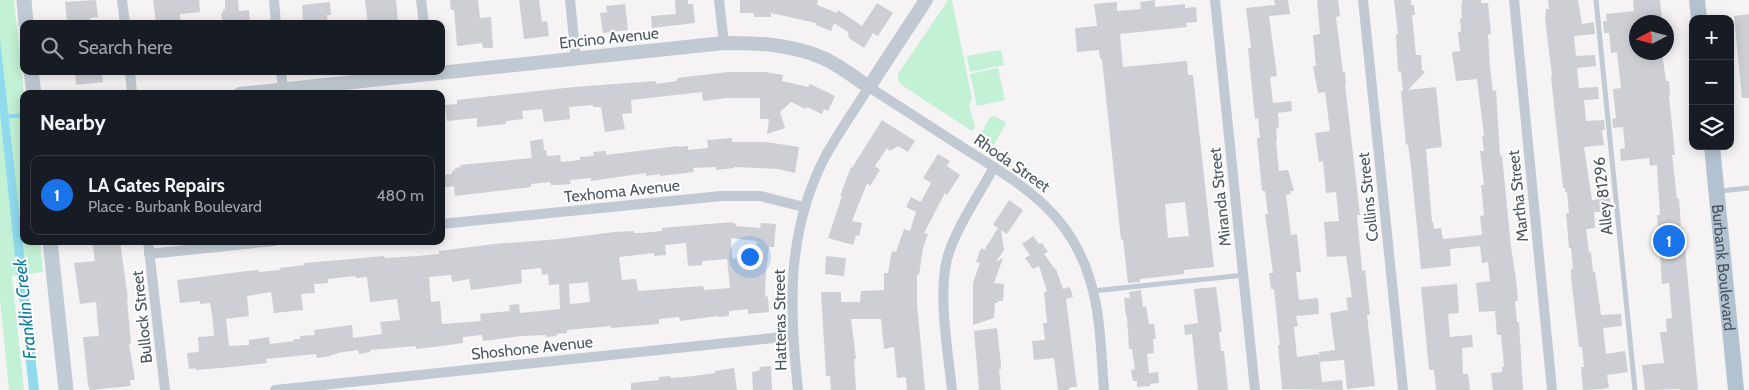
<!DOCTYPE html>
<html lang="en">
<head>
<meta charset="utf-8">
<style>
	:root { --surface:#171b24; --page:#20242c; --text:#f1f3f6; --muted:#9ea1a6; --line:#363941; --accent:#1a73e8 }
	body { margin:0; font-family:Cabin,sans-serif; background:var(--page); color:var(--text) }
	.controls { position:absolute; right:15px; top:15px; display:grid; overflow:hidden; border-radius:10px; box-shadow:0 2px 12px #0003 }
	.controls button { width:45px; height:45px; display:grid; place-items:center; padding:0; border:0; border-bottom:1px solid var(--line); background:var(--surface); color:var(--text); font:25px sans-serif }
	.compass { position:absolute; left:1629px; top:15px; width:45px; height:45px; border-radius:50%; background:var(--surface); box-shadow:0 2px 12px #0003; rotate:264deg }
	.you { position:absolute; left:749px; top:256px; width:18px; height:18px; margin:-12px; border:4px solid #fff; border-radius:50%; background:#1a73e8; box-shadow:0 0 0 8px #1a73e833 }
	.badge { display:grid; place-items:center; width:32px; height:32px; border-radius:50%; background:var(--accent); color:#fff; font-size:16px; font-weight:700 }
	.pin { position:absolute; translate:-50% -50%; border:2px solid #fff; box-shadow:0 1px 5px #0006 }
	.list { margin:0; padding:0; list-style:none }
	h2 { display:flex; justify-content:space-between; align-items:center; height:65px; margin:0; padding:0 20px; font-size:21px }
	h2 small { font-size:16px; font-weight:400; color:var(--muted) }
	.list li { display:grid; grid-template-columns:32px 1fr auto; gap:15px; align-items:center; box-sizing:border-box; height:80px; margin:0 10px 10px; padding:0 10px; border:1px solid var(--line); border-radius:10px }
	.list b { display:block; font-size:19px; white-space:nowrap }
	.list p { margin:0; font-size:16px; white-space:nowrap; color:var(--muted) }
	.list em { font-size:16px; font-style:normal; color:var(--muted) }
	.icon { flex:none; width:28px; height:28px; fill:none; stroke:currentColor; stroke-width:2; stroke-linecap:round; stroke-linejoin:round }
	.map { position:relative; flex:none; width:1749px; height:390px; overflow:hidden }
	.search { position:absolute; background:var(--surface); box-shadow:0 2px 12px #0003; left:20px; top:20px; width:425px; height:55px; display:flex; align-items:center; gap:12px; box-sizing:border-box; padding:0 18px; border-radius:10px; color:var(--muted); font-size:19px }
	.panel { position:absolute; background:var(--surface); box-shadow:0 2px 12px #0003; left:20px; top:90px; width:425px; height:155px; border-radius:10px }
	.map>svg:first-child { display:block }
	.green { fill:#c3f1d5 }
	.water { fill:#90daee }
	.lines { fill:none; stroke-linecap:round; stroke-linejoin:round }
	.stream { stroke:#90daee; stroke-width:4 }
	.building { fill:#cdcfd5; fill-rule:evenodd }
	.service { stroke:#c1cad2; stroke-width:5 }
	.minor { stroke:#c1cad2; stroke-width:10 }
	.tertiary { stroke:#c1cad2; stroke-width:14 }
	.secondary { stroke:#c1cbd6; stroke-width:15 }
	.primary { stroke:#b3c2d1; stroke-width:16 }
	.labels { text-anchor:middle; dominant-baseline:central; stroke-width:4; stroke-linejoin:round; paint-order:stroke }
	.street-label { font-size:16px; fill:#4a5661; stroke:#fff }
	.water-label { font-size:18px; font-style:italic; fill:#0c7c9b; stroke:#fff }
</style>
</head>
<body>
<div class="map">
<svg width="1749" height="390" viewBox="0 0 1749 390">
	<rect width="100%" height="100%" fill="#f5f3f3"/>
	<g class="green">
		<path d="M 0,0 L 14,0 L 24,94 L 24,241 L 40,241 L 43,272 L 12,276 L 24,390 L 9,390 L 0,299 Z"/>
		<path d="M 948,0 L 952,0 L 972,99 L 969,105 L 975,127 L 972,131 L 900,84 L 898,79 L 898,74 Z"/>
		<path d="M 1001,50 L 1004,65 L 970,72 L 967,56 Z"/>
		<path d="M 998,68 L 1005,100 L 977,106 L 970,74 Z"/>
		<path d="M 995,116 L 1006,123 L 994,145 L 980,136 L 990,117 Z"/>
	</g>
	<path class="water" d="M 0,39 L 39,390 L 29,390 L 0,113 Z"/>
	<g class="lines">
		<path class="stream" d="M 4,117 L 24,115"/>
	</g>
	<g class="building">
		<path d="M 96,0 L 98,17 L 90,18 L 91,24 L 69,24 L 69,21 L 67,21 L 65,2 Z"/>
		<path d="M 153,0 L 199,0 L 200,12 L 180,14 L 181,24 L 156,24 Z"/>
		<path d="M 225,0 L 238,0 L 239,11 L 249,10 L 250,24 L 223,24 L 221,13 L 223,13 L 223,10 L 225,9 Z"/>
		<path d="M 365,0 L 396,0 L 398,21 L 368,24 Z"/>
		<path d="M 450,0 L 478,0 L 480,18 L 491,17 L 493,48 L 483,48 L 482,43 L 457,46 L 454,10 L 451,10 Z"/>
		<path d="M 519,0 L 539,0 L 542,22 L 547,21 L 549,36 L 524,39 Z"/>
		<path d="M 675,0 L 688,0 L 688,4 L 693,4 L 695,23 L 652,28 L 651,16 L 676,14 Z"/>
		<path d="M 740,0 L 818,0 L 817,5 L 837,13 L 838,10 L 862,26 L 877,3 L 893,13 L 878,36 L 873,33 L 864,48 L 849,38 L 848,32 L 834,23 L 831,31 L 816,25 L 816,23 L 771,13 L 771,17 L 754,17 L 754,13 L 740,13 Z"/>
		<path d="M 1155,0 L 1155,7 L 1185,4 L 1185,8 L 1196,7 L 1197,22 L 1186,23 L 1187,27 L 1120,34 L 1123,67 L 1187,61 L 1188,75 L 1193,75 L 1214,267 L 1184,270 L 1184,274 L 1140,279 L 1140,282 L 1128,283 L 1123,239 L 1121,240 L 1102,59 L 1100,59 L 1099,50 L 1077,52 L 1075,28 L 1097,26 L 1094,4 L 1117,2 L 1117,11 L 1141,9 L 1140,2 ZM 1185,202 L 1189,236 L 1168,238 L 1165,204 Z"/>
		<path d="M 1274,0 L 1288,0 L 1290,14 L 1269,16 L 1277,76 L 1270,77 L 1273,103 L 1291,101 L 1292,111 L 1278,113 L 1279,128 L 1276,128 L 1277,141 L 1276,141 L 1279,171 L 1288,170 L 1294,191 L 1290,191 L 1291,194 L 1286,195 L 1291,235 L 1297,234 L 1301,272 L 1296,272 L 1299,300 L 1318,298 L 1319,314 L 1296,316 L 1298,326 L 1294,327 L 1297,357 L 1319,354 L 1322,382 L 1342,380 L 1343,390 L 1282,389 L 1278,345 L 1280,345 L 1279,338 L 1274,289 L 1271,289 L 1269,273 L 1273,273 L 1265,214 L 1268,214 L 1265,191 L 1262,191 L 1257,138 L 1260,138 L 1258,118 L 1255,119 L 1248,48 L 1251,48 L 1246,8 L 1275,5 Z"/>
		<path d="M 1317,0 L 1338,0 L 1340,16 L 1336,17 L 1343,72 L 1345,72 L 1346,84 L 1345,84 L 1360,215 L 1357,215 L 1360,248 L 1362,271 L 1365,270 L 1370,315 L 1367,315 L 1375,386 L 1347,389 L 1344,360 L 1320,362 L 1319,352 L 1335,350 L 1330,313 L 1348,310 L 1346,298 L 1352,297 L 1346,256 L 1327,257 L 1324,222 L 1339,221 L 1336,192 L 1326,193 L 1323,161 L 1319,162 L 1315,133 L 1330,131 L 1325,92 L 1318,93 L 1313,66 L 1316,66 L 1313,35 L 1320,34 Z"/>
		<path d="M 1394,0 L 1411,0 L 1411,5 L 1414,5 L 1415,15 L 1412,15 L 1416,55 L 1421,55 L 1422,70 L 1425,72 L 1408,90 L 1436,87 L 1442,147 L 1426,149 L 1432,222 L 1433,222 L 1434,229 L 1441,228 L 1443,239 L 1482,235 L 1480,216 L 1484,215 L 1481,185 L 1484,185 L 1480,151 L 1484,151 L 1482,136 L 1484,136 L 1477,79 L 1456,81 L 1452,52 L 1460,51 L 1458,32 L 1461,32 L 1460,18 L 1462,18 L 1461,5 L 1462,5 L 1462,0 L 1481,0 L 1481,3 L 1488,3 L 1491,34 L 1488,35 L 1490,68 L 1493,91 L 1496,90 L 1500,156 L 1502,155 L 1511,247 L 1516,279 L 1518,301 L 1515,301 L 1517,322 L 1519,322 L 1523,390 L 1493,390 L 1491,373 L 1502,372 L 1502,367 L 1504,366 L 1501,335 L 1497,335 L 1495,311 L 1479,312 L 1476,283 L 1490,281 L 1488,262 L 1482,263 L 1480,246 L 1450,249 L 1451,266 L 1421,269 L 1412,176 L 1408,144 L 1406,145 L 1401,91 L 1403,91 L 1401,72 L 1398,71 L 1396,34 L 1398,34 Z"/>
		<path d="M 1548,0 L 1578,0 L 1582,24 L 1594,22 L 1595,34 L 1574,36 L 1576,56 L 1595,55 L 1596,66 L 1577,68 L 1579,88 L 1598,87 L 1599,99 L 1584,100 L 1586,121 L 1604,120 L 1605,129 L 1602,131 L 1604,145 L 1584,147 L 1592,200 L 1610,198 L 1611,211 L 1594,212 L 1595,228 L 1586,229 L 1589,253 L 1591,252 L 1593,272 L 1595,272 L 1601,315 L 1621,314 L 1622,326 L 1603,328 L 1606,354 L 1625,351 L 1628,372 L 1607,375 L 1609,388 L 1601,389 L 1583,390 L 1581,367 L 1584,367 L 1582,347 L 1579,347 L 1571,277 L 1571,269 L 1573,269 L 1571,248 L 1569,248 L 1566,213 L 1569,213 L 1567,192 L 1565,192 L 1565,188 L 1563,188 L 1551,77 L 1552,76 L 1545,18 L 1546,9 L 1549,9 Z"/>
		<path d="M 1635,0 L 1660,0 L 1662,22 L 1636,22 L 1636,52 L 1662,52 L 1666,81 L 1669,81 L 1670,96 L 1669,96 L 1675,155 L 1672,155 L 1677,199 L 1679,198 L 1681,228 L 1683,227 L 1698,390 L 1680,390 L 1680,389 L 1645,390 L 1642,365 L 1664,363 L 1660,332 L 1667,332 L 1666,319 L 1672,318 L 1669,283 L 1662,284 L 1657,215 L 1660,215 L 1657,165 L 1650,166 L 1649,158 L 1621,161 L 1620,149 L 1625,148 L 1623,127 L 1613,128 L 1612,119 L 1616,118 L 1613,89 L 1621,88 L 1617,52 L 1611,53 L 1609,33 L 1604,33 L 1603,21 L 1607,21 L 1606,14 L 1634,11 L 1633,1 Z"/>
		<path d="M 330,2 L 331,15 L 327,15 L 328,23 L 309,24 L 308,20 L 303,21 L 302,5 Z"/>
		<path d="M 625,4 L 628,30 L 603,33 L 600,13 L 607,12 L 606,6 Z"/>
		<path d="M 1749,14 L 1749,98 L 1742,98 L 1734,16 Z"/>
		<path d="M 75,71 L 102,71 L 103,82 L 76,85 Z"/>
		<path d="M 728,72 L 765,72 L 783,75 L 782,81 L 808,87 L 810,84 L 835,96 L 828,111 L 824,109 L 822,114 L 807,107 L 806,109 L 791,102 L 780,112 L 785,128 L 767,134 L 769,119 L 760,119 L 760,98 L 726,98 L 703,101 L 702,92 L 631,100 L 632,113 L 622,114 L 625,129 L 605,132 L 601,107 L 593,107 L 593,105 L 569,107 L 570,119 L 563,120 L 544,122 L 542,109 L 522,111 L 523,119 L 506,121 L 506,124 L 477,127 L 477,118 L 447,121 L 445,105 L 457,104 L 457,100 L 574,87 L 656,81 L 656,84 L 677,81 L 677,78 Z"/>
		<path d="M 882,120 L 915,141 L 908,152 L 898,146 L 890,151 L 887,148 L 875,166 L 880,170 L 870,186 L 867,183 L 852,221 L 862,223 L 859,236 L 856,235 L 853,245 L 828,238 L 842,196 L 840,196 L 851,167 L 852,168 Z"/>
		<path d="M 732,138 L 732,142 L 766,142 L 799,147 L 795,173 L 778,169 L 734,167 L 734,168 L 716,170 L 716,167 L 693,168 L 694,172 L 660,176 L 660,174 L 646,176 L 646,173 L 591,181 L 591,178 L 570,180 L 571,184 L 558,185 L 551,185 L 550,182 L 531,184 L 531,187 L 455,196 L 454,186 L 441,188 L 441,175 L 452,174 L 452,171 L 455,170 L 455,168 L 461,167 L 460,165 L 532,158 L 530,141 L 543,139 L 544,150 L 546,150 L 547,156 L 560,155 L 561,162 L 580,160 L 580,157 L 594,156 L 593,152 L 606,151 L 606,155 L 678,146 L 679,147 L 688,146 L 688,150 L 708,148 L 707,140 Z"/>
		<path d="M 938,154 L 950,161 L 947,166 L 960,175 L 947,195 L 945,193 L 924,233 L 928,234 L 923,248 L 919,275 L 917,274 L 917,303 L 925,390 L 907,390 L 906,377 L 897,378 L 894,347 L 884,349 L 881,319 L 851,319 L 856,359 L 854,359 L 856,390 L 831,390 L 830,376 L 826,376 L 821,292 L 841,292 L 841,302 L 860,302 L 861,291 L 884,290 L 884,273 L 888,273 L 892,251 L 896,252 L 904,229 L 910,231 L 916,212 L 906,207 L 911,197 L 921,202 L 931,183 L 923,178 Z"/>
		<path d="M 1009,200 L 1023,210 L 1007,234 L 1001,230 L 1004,250 L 996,262 L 1003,258 L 994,283 L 1004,284 L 1003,301 L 998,301 L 998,303 L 995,303 L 994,318 L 973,325 L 973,283 L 980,263 L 976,262 L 981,248 L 985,250 L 987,244 L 988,244 L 998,228 L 993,225 Z"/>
		<path d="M 733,222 L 733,224 L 736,223 L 736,226 L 760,228 L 761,223 L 776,224 L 774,247 L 769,247 L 766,271 L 765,297 L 768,296 L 769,312 L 748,314 L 748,309 L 729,311 L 729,316 L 717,317 L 717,316 L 680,321 L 679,317 L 659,319 L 659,324 L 611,328 L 611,326 L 567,330 L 567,333 L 556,334 L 557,336 L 546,337 L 546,335 L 521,336 L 483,341 L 482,335 L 463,337 L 463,343 L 434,347 L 416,349 L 416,346 L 370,350 L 370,352 L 359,354 L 358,350 L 337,353 L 337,354 L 331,355 L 331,356 L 317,358 L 316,354 L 266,359 L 267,363 L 231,367 L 196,370 L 195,368 L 189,369 L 187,353 L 199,352 L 198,337 L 214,336 L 212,314 L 210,303 L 200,304 L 200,301 L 180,303 L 177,280 L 247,271 L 259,270 L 259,272 L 280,270 L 280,268 L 304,265 L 304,263 L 384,256 L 385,258 L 417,256 L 439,254 L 439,251 L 494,244 L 559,239 L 614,232 L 634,231 L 634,233 L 641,233 L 662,231 L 662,228 ZM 731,238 L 757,241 L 754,261 L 732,258 ZM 686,243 L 688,266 L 702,265 L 702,261 L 727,259 L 730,288 L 704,290 L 703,286 L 638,291 L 636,279 L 622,280 L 619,257 L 654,253 L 654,256 L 666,255 L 665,245 ZM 541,268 L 542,275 L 548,274 L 549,285 L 559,284 L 560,309 L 520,313 L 519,304 L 509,305 L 510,311 L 480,314 L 481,321 L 442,324 L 440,301 L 431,302 L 429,277 L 451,275 L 452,282 L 469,279 L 471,290 L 522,283 L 521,270 ZM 355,276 L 356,278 L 367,277 L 370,302 L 397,299 L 400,320 L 380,322 L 382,334 L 353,338 L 352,325 L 314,330 L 315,335 L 300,336 L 300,339 L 294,339 L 294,341 L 270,344 L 269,337 L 249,340 L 249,345 L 229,346 L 226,319 L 249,316 L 247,296 L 271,292 L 274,313 L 303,310 L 301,294 L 315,293 L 314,284 L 328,283 L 328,279 ZM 588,282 L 590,302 L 570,304 L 569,284 Z"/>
		<path d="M 1033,236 L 1039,244 L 1042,243 L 1048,252 L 1044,254 L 1055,269 L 1056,269 L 1063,289 L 1070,287 L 1073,297 L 1066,299 L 1077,387 L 1071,387 L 1068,390 L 1058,390 L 1054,358 L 1034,360 L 1032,341 L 1045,340 L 1043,323 L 1047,323 L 1044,292 L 1047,291 L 1039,266 L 1033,269 L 1025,258 L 1030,255 L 1022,244 Z"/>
		<path d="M 92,241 L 120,241 L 128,299 L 127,299 L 131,344 L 129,344 L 135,380 L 130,380 L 131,386 L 90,390 L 88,385 L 83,337 L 99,336 L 96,302 L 80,304 L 74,263 L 95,261 Z"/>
		<path d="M 826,256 L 846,258 L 844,276 L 825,274 Z"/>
		<path d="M 1457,284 L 1459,313 L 1448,314 L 1450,337 L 1472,335 L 1473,347 L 1462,348 L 1463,374 L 1468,374 L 1470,390 L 1436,390 L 1434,370 L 1429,370 L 1421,287 Z"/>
		<path d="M 1216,287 L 1222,332 L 1219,332 L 1221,351 L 1224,351 L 1228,390 L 1198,390 L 1192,334 L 1185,335 L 1184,325 L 1198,323 L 1194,289 Z"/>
		<path d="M 1141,290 L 1143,307 L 1146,306 L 1149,324 L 1154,324 L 1156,339 L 1153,339 L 1154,353 L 1147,354 L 1149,373 L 1158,372 L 1159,383 L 1150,384 L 1150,386 L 1137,387 L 1137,381 L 1133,381 L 1131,370 L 1135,369 L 1132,349 L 1129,349 L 1127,317 L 1126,317 L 1124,298 L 1130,298 L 1129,292 Z"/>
		<path d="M 997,328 L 1001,364 L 1001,369 L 999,369 L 1001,390 L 979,390 L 974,331 Z"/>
		<path d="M 771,366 L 772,390 L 753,390 L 752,372 L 760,370 L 759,367 Z"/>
		<path d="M 734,368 L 737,390 L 631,390 L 631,383 L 659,380 L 659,377 L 670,376 L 671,378 L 694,376 L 715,373 L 715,371 Z"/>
	</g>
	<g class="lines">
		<g class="service">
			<path d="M 1596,0 L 1635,390"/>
			<path d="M 1720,191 L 1749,188"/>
			<path d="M 1093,291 L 1244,275"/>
		</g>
		<g class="minor">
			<path d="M 122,0 L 125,24"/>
			<path d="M 274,0 L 276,24"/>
			<path d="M 421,0 L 424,24"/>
			<path d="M 570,0 L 576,59"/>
			<path d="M 719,0 L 724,43"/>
			<path d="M 1215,0 L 1255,390"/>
			<path d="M 1363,0 L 1403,390"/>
			<path d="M 1514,0 L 1552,390"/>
			<path d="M 130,71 L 132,94"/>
			<path d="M 281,71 L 283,89"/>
			<path d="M 441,224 L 721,196 L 760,196 L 804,207"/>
			<path d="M 148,241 L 165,390"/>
			<path d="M 149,254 L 274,241"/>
			<path d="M 275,390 L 792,336"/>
			<path d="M 798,390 C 789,307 786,231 826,155 C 839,132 855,109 869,87 C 900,107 931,127 962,147 C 1019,183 1070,211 1090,280 C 1101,315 1101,354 1104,390"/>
			<path d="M 952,390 C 948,352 938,296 947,259 C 955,229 979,195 994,167"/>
		</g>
		<path class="tertiary" d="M 240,94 L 724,43 C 758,43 791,44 823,58 C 839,65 854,77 869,87 L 926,0"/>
		<g class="secondary">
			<path d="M 24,0 L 26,24"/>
			<path d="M 31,71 L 34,94"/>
			<path d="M 50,241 L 66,390"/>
		</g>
		<g class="primary">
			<path d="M 1697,0 L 1699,19"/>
			<path id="s1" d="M 1712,146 L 1736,390"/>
		</g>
	</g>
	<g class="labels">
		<g class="street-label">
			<text transform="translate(609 38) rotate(-6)">Encino Avenue</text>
			<text transform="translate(1012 163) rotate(35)">Rhoda Street</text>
			<text transform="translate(622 191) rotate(-6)">Texhoma Avenue</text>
			<text transform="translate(1518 196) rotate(-96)">Martha Street</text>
			<text transform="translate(1603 196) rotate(-96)">Alley 81296</text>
			<text transform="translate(1220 197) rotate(-96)">Miranda Street</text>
			<text transform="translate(1368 197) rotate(-96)">Collins Street</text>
			<text stroke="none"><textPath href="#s1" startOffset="122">Burbank Boulevard</textPath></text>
			<text transform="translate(142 317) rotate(-96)">Bullock Street</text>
			<text transform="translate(780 320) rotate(-91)">Hatteras Street</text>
			<text transform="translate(532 348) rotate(-6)">Shoshone Avenue</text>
		</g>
		<g class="water-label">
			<text transform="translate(25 309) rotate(-96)">Franklin Creek</text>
		</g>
	</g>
</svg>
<div class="controls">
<button>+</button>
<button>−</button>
<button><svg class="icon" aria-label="layers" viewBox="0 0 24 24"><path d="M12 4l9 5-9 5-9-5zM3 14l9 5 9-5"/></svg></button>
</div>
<svg class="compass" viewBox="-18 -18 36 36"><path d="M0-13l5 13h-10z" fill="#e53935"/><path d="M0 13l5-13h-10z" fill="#9ea1a6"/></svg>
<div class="you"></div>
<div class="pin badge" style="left:1669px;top:241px">1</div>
<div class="search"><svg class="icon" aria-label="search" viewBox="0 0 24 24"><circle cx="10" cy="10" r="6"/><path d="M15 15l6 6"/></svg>Search here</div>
<section class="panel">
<h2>Nearby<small></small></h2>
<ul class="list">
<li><span class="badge">1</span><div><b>LA Gates Repairs</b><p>Place · Burbank Boulevard</p></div><em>480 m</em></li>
</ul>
</section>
</div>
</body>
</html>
